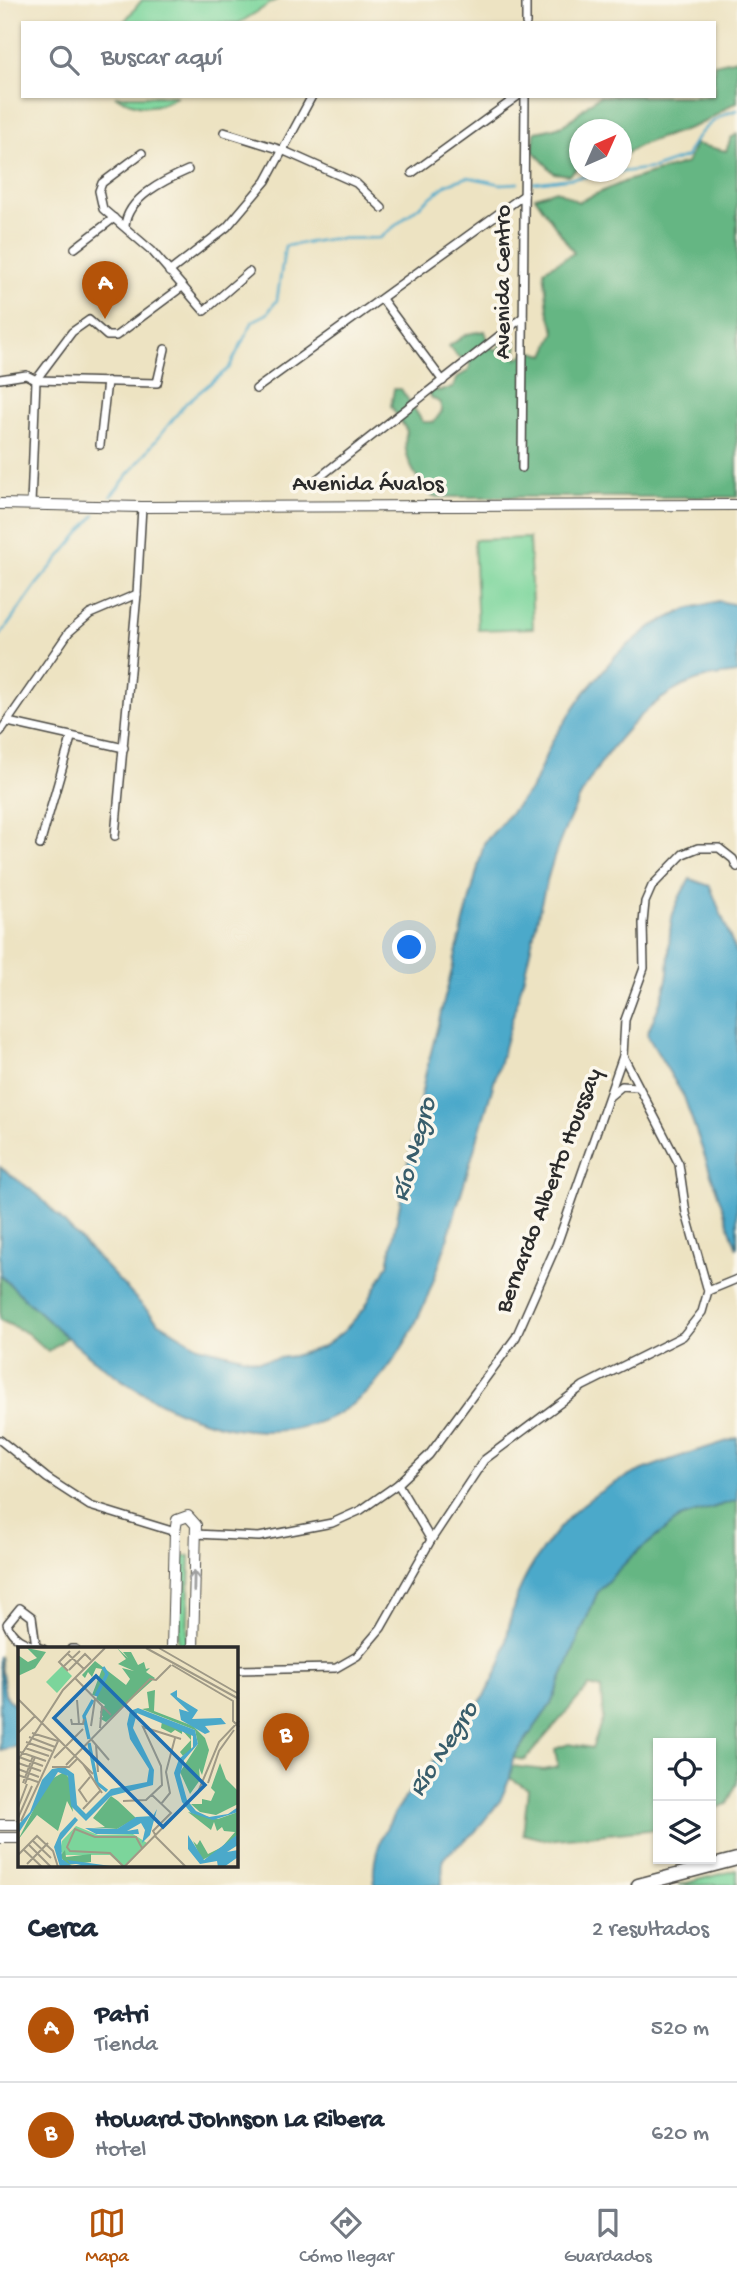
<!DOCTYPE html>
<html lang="es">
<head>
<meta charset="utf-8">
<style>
	:root { --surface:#fff; --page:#f6f6f7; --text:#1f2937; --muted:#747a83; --line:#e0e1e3; --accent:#b45309 }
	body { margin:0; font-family:"Gochi Hand",sans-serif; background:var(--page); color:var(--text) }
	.controls { position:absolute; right:21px; bottom:21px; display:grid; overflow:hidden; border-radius:0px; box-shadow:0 2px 5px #0004 }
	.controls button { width:63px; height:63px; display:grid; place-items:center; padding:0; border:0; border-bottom:2px solid var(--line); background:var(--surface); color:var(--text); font:35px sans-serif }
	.compass { position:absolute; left:569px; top:119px; width:63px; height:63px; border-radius:50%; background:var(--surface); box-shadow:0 2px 5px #0004; rotate:45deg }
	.you { position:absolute; left:410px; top:948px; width:24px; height:24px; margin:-18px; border:5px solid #fff; border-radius:50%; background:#1a73e8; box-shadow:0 0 0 10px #1a73e833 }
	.badge { display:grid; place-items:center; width:46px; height:46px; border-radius:50%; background:var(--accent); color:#fff; font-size:23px; font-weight:700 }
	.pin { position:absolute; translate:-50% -58px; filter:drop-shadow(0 2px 4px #0008) }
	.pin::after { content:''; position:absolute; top:37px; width:24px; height:21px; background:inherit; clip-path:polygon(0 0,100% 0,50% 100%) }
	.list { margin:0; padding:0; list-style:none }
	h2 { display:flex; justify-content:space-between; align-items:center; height:91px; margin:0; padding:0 28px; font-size:30px }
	h2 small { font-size:23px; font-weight:400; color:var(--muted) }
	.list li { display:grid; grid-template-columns:46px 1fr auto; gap:21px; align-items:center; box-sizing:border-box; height:105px; padding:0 28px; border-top:2px solid var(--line) }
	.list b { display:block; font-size:26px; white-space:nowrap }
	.list p { margin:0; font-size:23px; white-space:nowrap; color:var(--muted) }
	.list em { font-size:23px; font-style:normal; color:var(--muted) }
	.icon { flex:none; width:38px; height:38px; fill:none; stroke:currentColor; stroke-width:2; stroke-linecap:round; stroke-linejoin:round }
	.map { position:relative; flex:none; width:737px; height:1885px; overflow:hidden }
	.search { position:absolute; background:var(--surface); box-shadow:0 2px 5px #0004; left:21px; right:21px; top:21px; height:77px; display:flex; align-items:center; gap:18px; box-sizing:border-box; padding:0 24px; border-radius:0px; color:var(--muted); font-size:26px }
	.sheet { height:301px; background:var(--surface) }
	nav { display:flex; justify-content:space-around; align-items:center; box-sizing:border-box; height:98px; border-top:2px solid var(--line); background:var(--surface); font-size:19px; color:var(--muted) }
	nav a { display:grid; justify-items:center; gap:4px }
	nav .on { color:var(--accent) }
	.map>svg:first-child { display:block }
	.green { fill:#7cd59b; stroke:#548063; stroke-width:2 }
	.forest { fill:#65b683; stroke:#487057; stroke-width:2 }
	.water { fill:#4ba9ca; stroke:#3b6a7a; stroke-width:2 }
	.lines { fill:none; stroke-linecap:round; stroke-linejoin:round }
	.stream { stroke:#4ba9ca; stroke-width:2.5 }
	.minor-casing { stroke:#484742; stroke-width:10 }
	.tertiary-casing { stroke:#484742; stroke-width:12 }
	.primary-casing { stroke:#484742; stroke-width:15 }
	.minor { stroke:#fff; stroke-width:7 }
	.tertiary { stroke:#fff; stroke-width:10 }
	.primary { stroke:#fff; stroke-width:12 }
	.oneway { stroke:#a0a0a0 }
	.labels { text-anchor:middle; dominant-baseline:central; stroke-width:7; stroke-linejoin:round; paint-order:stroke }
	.street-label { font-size:24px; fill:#2b2b2b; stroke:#fbf7ec }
	.water-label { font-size:26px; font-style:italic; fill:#385d6b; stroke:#fbf7ec }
	.inset-river { fill:none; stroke:#4ba9ca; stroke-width:3.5 }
	.inset-road { fill:none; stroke:#9f9986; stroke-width:2 }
	.view { fill:#1f6fb2; fill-opacity:0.15; stroke:#1f6fb2; stroke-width:3.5 }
	.inset-edge { fill:none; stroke:#2b2b2b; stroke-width:3.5 }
</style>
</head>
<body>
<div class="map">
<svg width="737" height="1885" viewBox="0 0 737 1885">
	<rect width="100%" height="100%" fill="#fbf7ec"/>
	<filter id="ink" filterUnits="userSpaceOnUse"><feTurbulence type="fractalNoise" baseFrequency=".0143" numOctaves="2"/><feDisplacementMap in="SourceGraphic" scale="14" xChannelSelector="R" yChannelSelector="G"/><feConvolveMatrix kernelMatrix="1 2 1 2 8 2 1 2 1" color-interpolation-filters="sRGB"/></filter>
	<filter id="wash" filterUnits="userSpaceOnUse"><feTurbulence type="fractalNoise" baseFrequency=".00686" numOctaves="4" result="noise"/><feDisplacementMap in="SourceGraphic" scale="28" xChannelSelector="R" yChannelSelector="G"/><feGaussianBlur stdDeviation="1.57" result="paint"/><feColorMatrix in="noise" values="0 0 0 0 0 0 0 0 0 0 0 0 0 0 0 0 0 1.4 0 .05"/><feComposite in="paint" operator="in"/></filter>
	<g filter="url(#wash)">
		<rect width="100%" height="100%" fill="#ede3c2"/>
		<g class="green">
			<path d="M 142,0 L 276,0 L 239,23 L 123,23 Z"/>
			<path d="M 115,96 L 177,96 C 155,111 138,108 115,96 Z"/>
			<path d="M 529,538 L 533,628 L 478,630 L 474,540 Z"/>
			<path d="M 181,1556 L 190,1556 L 187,1647 L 178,1647 Z"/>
			<path d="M 737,1870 L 737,1885 L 679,1885 Z"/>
		</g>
		<g class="forest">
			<path d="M 737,59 L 737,102 C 724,107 716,117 704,122 C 676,136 646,137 622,157 L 622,130 L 580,130 L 579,167 L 569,175 L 554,173 L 533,151 L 535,132 C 578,125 567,118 599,96 L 714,96 L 714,64 Z"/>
			<path d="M 737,134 L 737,497 L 433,497 C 417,481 400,455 407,431 L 391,406 L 394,389 L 401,389 L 423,422 L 434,422 L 442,411 L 440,403 L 431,397 L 428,389 L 440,391 L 453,387 L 458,377 L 468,371 L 471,364 L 456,355 L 449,346 L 467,334 L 485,331 L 490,347 L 497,350 L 506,338 L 516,342 L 517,359 L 529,351 L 545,355 L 555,332 L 548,310 L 544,270 L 574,253 L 535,197 L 556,190 L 578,202 L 626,181 L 687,163 L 695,144 L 726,151 L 731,138 Z"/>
			<path d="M 0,1275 L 67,1337 L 48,1352 L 27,1333 L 0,1320 Z"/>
			<path d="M 737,1500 L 737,1783 L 727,1804 L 711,1810 L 711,1743 L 658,1743 L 658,1829 L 547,1840 L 523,1834 L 528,1789 L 510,1778 L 512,1766 L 544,1770 L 558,1767 L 555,1749 L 569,1744 L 592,1748 L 603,1718 L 601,1689 L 589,1686 L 525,1760 L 513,1758 L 551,1704 L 598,1591 L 631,1557 L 680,1518 Z"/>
		</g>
		<g class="water">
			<path d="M 719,601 L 737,605 L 737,673 C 727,675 715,675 705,678 C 639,695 587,774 563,834 C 544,879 536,928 524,976 C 504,1050 482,1124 460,1197 C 445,1246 432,1296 406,1341 C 373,1398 330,1432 263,1431 C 157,1428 72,1344 0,1275 L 0,1167 L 38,1195 L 158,1322 L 198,1346 L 259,1361 L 293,1356 L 323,1347 L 344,1331 L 364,1309 L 388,1265 L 425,1076 L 484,843 L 532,788 L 552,741 L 584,693 L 617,654 L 652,626 L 687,609 Z"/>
			<path d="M 690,879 L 710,886 L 737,955 L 737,1249 L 684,1097 L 647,1035 C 654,1016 666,993 668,973 C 671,931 665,917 690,879 Z"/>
			<path d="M 737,1438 L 737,1500 L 680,1518 L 631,1557 L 598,1591 L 551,1704 L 513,1758 L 510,1778 L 500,1801 L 475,1832 L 443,1858 L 442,1885 L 375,1885 C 363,1825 447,1752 478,1705 C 487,1692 495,1677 501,1663 C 508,1640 509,1613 519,1591 C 530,1565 551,1536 570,1516 C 614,1472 680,1457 737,1438 Z"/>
			<path d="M 0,1656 L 5,1695 L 19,1710 L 19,1746 L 0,1750 Z"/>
			<path d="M 276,1720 L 294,1720 L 294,1744 L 276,1743 Z"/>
		</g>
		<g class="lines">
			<g class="stream">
				<path d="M 533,183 L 654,168 L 686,157 C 696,134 712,117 737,110"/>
				<path d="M 111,496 L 186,403 L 229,368 L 253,321 L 267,314 L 277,300 L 285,246 L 330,239 L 380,238 L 447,184 L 468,177 L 501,184 L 518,183"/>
				<path d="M 0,636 L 37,584 L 95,515"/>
			</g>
		</g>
	</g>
	<g filter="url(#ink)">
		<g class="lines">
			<g class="minor-casing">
				<g id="minor">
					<path d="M 526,23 L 526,0"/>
					<path d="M 224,132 L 282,150 L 356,183 L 382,208"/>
					<path d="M 142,153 L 102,183 L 99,191 L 103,209 L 152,251 L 204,311 L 249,272"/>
					<path d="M 412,173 L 518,96"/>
					<path d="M 125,226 C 127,198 165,180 188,170"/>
					<path d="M 75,248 L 114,218"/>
					<path d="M 169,272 L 227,227 L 266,181 L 312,96"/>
					<path d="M 382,299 L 443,381"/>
					<path d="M 0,379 L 26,375 L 36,380 L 157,383 L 165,349"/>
					<path d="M 256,389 L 524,195"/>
					<path d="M 100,445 L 107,381"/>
					<path d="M 522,468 L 525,96"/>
					<path d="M 316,480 L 523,317"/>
					<path d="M 31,504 L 36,380 L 72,332 L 89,320 L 107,336 L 116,336 L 182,287"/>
					<path d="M 8,722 L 124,748"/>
					<path d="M 0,732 L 69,632 L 90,614 L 137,594"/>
					<path d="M 115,836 L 137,594 L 142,507"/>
					<path d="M 40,845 L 71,738"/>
					<path d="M 623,1056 L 679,1164 L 686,1213 L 708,1291"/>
					<path d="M 610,1096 L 622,1086 L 636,1087"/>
					<path d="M 0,1440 L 47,1478 L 90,1506 L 175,1532"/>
					<path d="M 398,1484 L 431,1540"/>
					<path d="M 195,1534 L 259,1537 L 332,1523 L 361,1510 L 398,1484 L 429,1455 L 516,1337 L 557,1244 L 623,1056 L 625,1020 L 644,968 L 643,923 L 645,902 L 652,886 L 683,854 L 698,848 L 719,848 L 733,859 L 737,867"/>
					<path d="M 36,1646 L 32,1617 L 20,1608 L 7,1624 C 14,1641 26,1643 43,1649"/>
					<path d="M 71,1649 L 75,1649"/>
					<path d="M 236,1670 L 336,1668 L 357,1656 L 381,1628 L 431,1540 L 484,1460 L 583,1386 L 683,1336 L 702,1312 L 708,1291 L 737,1279"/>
				</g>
			</g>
			<g class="tertiary-casing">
				<g id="tertiary">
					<path d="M 0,504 L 142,507 L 737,505"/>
					<path d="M 172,1649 L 175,1532 L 177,1520 L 188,1516 L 196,1525 L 193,1649"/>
					<path d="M 0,1825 L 19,1825"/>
					<path d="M 0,1838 L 19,1838"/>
				</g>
			</g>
			<g class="primary-casing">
				<path id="primary" d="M 638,1885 L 737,1859"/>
			</g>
			<use href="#minor" class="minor"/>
			<use href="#tertiary" class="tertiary"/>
			<use href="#primary" class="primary"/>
		</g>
		<defs><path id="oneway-shaft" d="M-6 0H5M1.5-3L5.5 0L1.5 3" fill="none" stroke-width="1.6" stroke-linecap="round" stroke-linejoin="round" transform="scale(1.75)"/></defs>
		<use class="oneway" href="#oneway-shaft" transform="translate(194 1581) rotate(-89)"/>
	</g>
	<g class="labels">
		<g class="street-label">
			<text transform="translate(504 282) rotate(-90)">Avenida Centro</text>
			<text x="368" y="485">Avenida Ávalos</text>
			<text transform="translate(550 1191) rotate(-69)">Bernardo Alberto Houssay</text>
		</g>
		<g class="water-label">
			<text transform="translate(416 1150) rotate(-74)">Río Negro</text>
			<text transform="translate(445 1750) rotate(-57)">Río Negro</text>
		</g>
	</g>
	<g transform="translate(18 1647)">
		<rect width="220" height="220" fill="#ede3c2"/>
		<path d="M 44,19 L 54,29 L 39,46 L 28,35 ZM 58,179 L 80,188 L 115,187 L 129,196 L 105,220 L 92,208 L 47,208 L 42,204 L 44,194 Z" fill="#7cd59b"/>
		<path d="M 9,1 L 28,5 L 17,21 L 0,29 L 0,8 L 10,15 L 19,11 ZM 99,1 L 110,11 L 105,5 L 113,5 L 120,18 L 126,15 L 128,22 L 132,21 L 128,25 L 137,31 L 88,75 L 81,71 L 85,70 L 82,65 L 87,58 L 78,52 L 89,26 L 78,49 L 74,48 L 84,22 L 78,21 L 74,30 L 70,25 L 67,31 L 64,28 L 77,14 L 108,38 L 112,32 L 104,21 L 116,24 L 100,17 L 108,12 ZM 137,43 L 136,64 L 175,79 L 187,91 L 191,103 L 184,128 L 181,121 L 182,133 L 172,147 L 162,125 L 180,97 L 177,83 L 124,62 L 131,61 L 129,45 ZM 144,74 L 173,86 L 173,103 L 165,109 L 162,105 L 173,93 L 164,83 L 164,87 L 157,83 L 153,86 L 143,81 ZM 202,116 L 208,132 L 220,144 L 220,157 L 198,168 L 182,165 L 173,157 L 184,157 L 184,152 L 193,154 L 197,145 L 193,141 ZM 46,125 L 51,131 L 55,165 L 49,154 L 40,184 L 19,168 L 0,193 L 30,134 ZM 93,149 L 100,154 L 89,159 L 100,154 L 118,171 L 99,182 L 76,180 L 87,180 L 75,171 ZM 170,165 L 200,172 L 220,165 L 220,187 L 203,204 L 184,213 L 175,194 L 179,198 L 182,193 L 190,207 L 204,200 L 217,185 L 206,184 L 204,180 L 199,184 L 196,175 L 193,183 ZM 47,203 L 48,210 L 73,207 L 73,215 L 49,218 L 42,209 Z" fill="#65b683"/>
		<path d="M 159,43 L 159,50 L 180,63 L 174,72 L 203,71 L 208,77 L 187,79 L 192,85 L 187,87 L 163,73 L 161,62 L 171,65 L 152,47 ZM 120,61 L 177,83 L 180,97 L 166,113 L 162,128 L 169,153 L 178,164 L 191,170 L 210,167 L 220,160 L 220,165 L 195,173 L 173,166 L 164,155 L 156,126 L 161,112 L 175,100 L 175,89 L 119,66 L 115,81 L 136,123 L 135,138 L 93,149 L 68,174 L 53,159 L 50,129 L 40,125 L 0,187 L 0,178 L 12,165 L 24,133 L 34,122 L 46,120 L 56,127 L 59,158 L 68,167 L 93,142 L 129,135 L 131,122 L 112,92 L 109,77 L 112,64 ZM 139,162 L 132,188 L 124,196 L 127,183 L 123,176 L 109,184 L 120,182 L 121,187 L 78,187 L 67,181 L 99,182 L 118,170 L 135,169 ZM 57,170 L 60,173 L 43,193 L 44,212 L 54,219 L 63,217 L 52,217 L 49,213 L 100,220 L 42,220 L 36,200 L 42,186 ZM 220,187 L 220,198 L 209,205 L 220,203 L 220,210 L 206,220 L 200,220 L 199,214 L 182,217 L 170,202 L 170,188 L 186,213 Z" fill="#4ba9ca"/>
		<path class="inset-river" d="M 78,49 L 89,27 L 85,20M 71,92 L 66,69 L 75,53M 71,96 L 79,136 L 89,144"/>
		<path class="inset-road" d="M 128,1 L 221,52M 141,1 L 221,47M 50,7 L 66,22M 154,18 L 215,54 L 215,74 L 221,80M 46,19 L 62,4M 51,23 L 67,7 L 73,13M 50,24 L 41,15 L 52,4M 57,31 L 93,68M 0,52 L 75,127M 59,53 L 61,77M 53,72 L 54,77 L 65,77 L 66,72M 73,79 L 77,52M 82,81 L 84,59M 0,86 L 17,69M 14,86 L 40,94M 11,90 L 37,100M 73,92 L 91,113M 8,95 L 34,104M 78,98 L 80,125M 7,101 L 31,109M 2,105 L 28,114M 1,110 L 25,119M 36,111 L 65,82M 0,113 L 45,43 L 87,1M 0,116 L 23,124M 65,117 L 84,146M 48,118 L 132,32 L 138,33 L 153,18M 34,120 L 51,120 L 60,111M 0,122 L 21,130M 0,128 L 20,135M 5,136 L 15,109M 190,136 L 201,104 L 216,83M 7,137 L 17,110M 134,148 L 153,166 L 135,184 L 138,189M 105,154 L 128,153 L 144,138 L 143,119 L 125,80 L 163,92M 69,155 L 61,143 L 72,130M 143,157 L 152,146 L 148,125 L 157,91M 0,161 L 9,137M 65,162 L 82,144M 0,171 L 14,139M 3,174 L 41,92M 137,189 L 168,220M 14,193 L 33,211M 10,197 L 33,220M 5,202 L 24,220M 0,208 L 19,189 L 35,204 L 40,220M 9,217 L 30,196M 106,220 L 92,206 L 52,204 L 49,200 L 57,182 L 77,190 L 118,190 L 124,201M 106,220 L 180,145 L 201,95 L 221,74"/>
		<path class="view" d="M 78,29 L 187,138 L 145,180 L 36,71 Z"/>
		<rect width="220" height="220" class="inset-edge"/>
	</g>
</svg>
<div class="controls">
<button><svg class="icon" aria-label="locate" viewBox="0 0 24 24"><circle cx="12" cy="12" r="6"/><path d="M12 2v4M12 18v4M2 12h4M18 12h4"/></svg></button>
<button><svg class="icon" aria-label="layers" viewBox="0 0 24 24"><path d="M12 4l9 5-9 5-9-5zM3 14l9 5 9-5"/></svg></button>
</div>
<svg class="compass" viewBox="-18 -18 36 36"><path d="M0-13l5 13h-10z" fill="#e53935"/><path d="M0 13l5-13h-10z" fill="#747a83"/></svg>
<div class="you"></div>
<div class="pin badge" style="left:105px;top:319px">A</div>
<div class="pin badge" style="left:286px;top:1771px">B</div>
<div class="search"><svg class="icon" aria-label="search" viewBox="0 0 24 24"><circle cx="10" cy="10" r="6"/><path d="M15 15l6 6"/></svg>Buscar aquí</div>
</div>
<section class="sheet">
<h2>Cerca<small>2 resultados</small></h2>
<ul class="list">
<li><span class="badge">A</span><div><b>Patri</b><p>Tienda</p></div><em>520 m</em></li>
<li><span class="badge">B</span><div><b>Howard Johnson La Ribera</b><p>Hotel</p></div><em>620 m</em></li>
</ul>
</section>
<nav>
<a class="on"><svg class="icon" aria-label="map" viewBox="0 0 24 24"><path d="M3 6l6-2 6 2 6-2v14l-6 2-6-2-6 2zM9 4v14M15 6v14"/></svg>Mapa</a>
<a><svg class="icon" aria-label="directions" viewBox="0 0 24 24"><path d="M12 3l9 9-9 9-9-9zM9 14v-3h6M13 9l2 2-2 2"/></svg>Cómo llegar</a>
<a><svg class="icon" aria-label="saved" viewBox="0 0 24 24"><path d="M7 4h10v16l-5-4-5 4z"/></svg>Guardados</a>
</nav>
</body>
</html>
